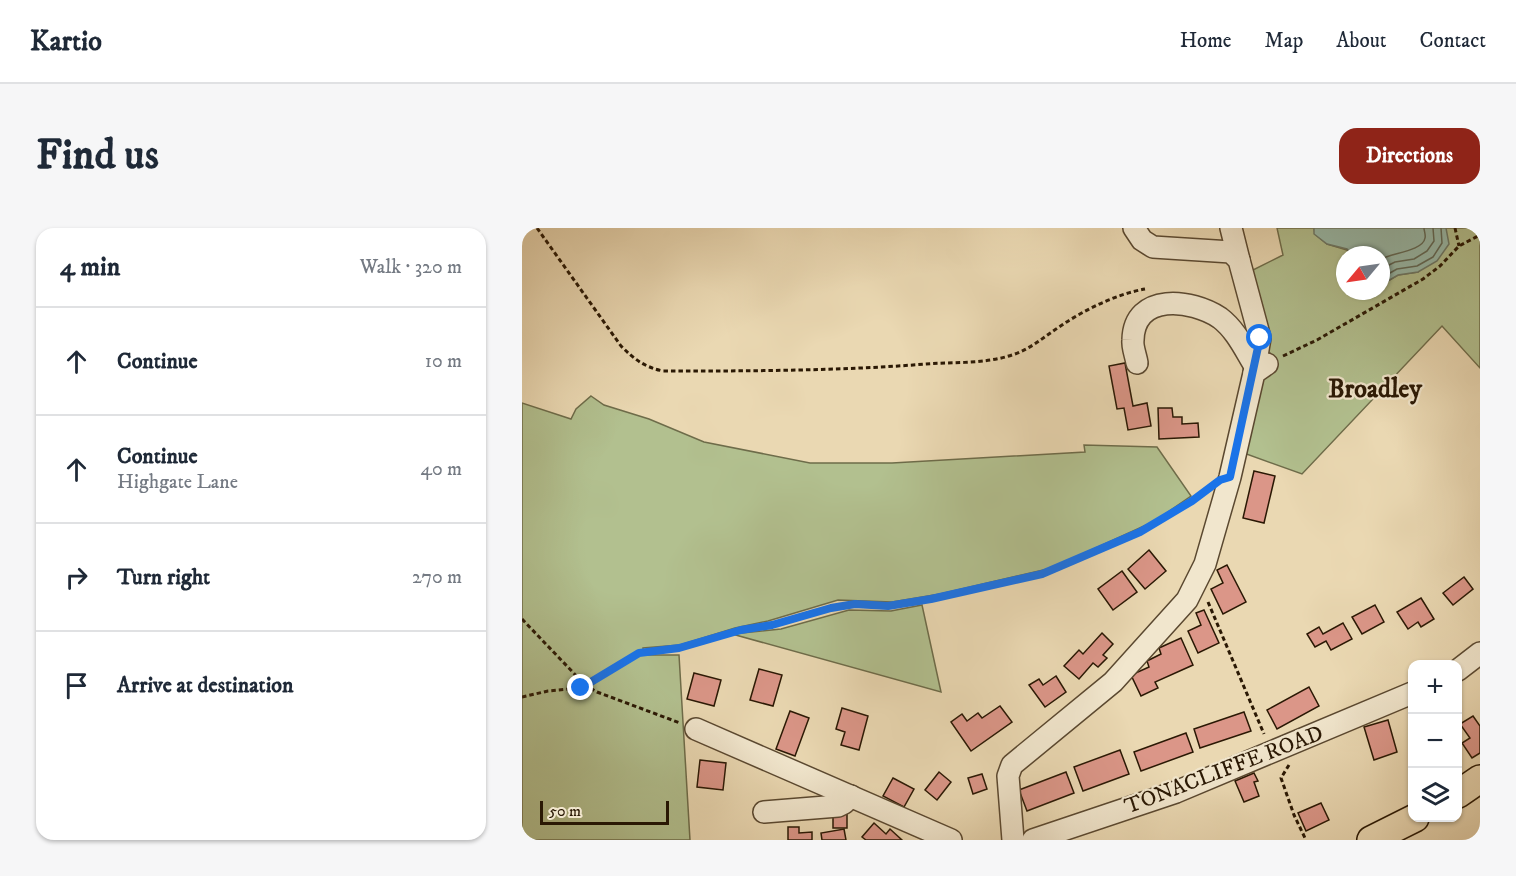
<!DOCTYPE html>
<html lang="en">
<head>
<meta charset="utf-8">
<style>
	:root { --surface:#fff; --page:#f6f6f7; --text:#1f2937; --muted:#747a83; --line:#e0e1e3; --accent:#8f2418 }
	body { margin:0; font-family:"IM FELL DW Pica",serif; background:var(--page); color:var(--text) }
	.controls { position:absolute; right:18px; bottom:18px; display:grid; overflow:hidden; border-radius:12px; box-shadow:0 2px 4px #0004 }
	.controls button { width:54px; height:54px; display:grid; place-items:center; padding:0; border:0; border-bottom:2px solid var(--line); background:var(--surface); color:var(--text); font:30px sans-serif }
	.compass { position:absolute; left:814px; top:18px; width:54px; height:54px; border-radius:50%; background:var(--surface); box-shadow:0 2px 4px #0004; rotate:241deg }
	.scale { position:absolute; left:18px; bottom:15px; width:129px; box-sizing:border-box; padding-left:6px; border:3px solid #2a1804; border-top:0; font-size:16px; line-height:21px; white-space:nowrap; color:#2a1804; -webkit-text-stroke:4px #f1e6cd; paint-order:stroke }
	.stop { position:absolute; width:18px; height:18px; margin:-14px; border:4px solid #1a73e8; border-radius:50%; background:#fff }
	.stop.end { background:#1a73e8; border-color:#fff; box-shadow:0 2px 6px #0008 }
	.list { margin:0; padding:0; list-style:none }
	h2 { display:flex; justify-content:space-between; align-items:center; height:78px; margin:0; padding:0 24px; font-size:26px }
	h2 small { font-size:20px; font-weight:400; color:var(--muted) }
	.list li { display:grid; grid-template-columns:39px 1fr auto; gap:18px; align-items:center; box-sizing:border-box; height:108px; padding:0 24px; border-top:2px solid var(--line) }
	.list b { display:block; font-size:22px; white-space:nowrap }
	.list p { margin:0; font-size:20px; white-space:nowrap; color:var(--muted) }
	.list em { font-size:20px; font-style:normal; color:var(--muted) }
	.icon { flex:none; width:33px; height:33px; fill:none; stroke:currentColor; stroke-width:2; stroke-linecap:round; stroke-linejoin:round }
	.map { position:relative; flex:none; width:958px; height:612px; overflow:hidden; border-radius:18px }
	header { display:flex; align-items:center; gap:36px; box-sizing:border-box; height:84px; padding:0 30px; background:var(--surface); border-bottom:2px solid var(--line) }
	header strong { font-size:28px }
	nav { display:flex; gap:33px; margin-inline-start:auto; font-size:21px }
	.intro { display:flex; align-items:center; justify-content:space-between; box-sizing:border-box; height:144px; padding:0 36px }
	h1 { margin:0; font-size:42px }
	.button { padding:15px 27px; border-radius:18px; background:var(--accent); color:#fff; font-size:21px; font-weight:700 }
	main { display:flex; gap:36px; padding:0 36px }
	aside { flex:1; background:var(--surface); border-radius:18px; box-shadow:0 2px 4px #0004 }
	.map>svg:first-child { display:block }
	.green { fill:#b2c08f; stroke:#6e6c4a; stroke-width:1.5 }
	.water { fill:#98baaa; stroke:#6c7968; stroke-width:1.5 }
	.lines { fill:none; stroke-linecap:round; stroke-linejoin:round }
	.shore { stroke:#616957; stroke-width:1.5 }
	.building { fill:#db9688; stroke:#2a1804; stroke-width:1.5 }
	.minor-casing { stroke:#5a4830; stroke-width:24 }
	.major-casing { stroke:#2a1804; stroke-width:30 }
	.path { stroke:#2a1804; stroke-width:3; stroke-dasharray:4.5 3; stroke-linecap:butt }
	.minor { stroke:#f1e6cd; stroke-width:21 }
	.major { stroke:#ead8b2; stroke-width:27 }
	.route { stroke:#1a73e8; stroke-width:8 }
	.labels { text-anchor:middle; dominant-baseline:central; stroke-width:4.5; stroke-linejoin:round; paint-order:stroke }
	.street-label { font-size:22px; fill:#2a1804; stroke:#f1e6cd }
	.quarter-label { font-size:26px; font-weight:bold; fill:#2a1804; stroke:#f1e6cd }
</style>
</head>
<body>
<header>
<strong>Kartio</strong>
<nav><a>Home</a><a>Map</a><a>About</a><a>Contact</a></nav>
</header>
<div class="intro"><h1>Find us</h1><a class="button">Directions</a></div>
<main>
<aside>
<h2>4 min<small>Walk · 320 m</small></h2>
<ul class="list">
<li><svg class="icon" aria-label="ahead" viewBox="0 0 24 24"><path d="M12 20V5M6 11l6-6 6 6"/></svg><div><b>Continue</b></div><em>10 m</em></li>
<li><svg class="icon" aria-label="ahead" viewBox="0 0 24 24"><path d="M12 20V5M6 11l6-6 6 6"/></svg><div><b>Continue</b><p>Highgate Lane</p></div><em>40 m</em></li>
<li><svg class="icon" aria-label="right" viewBox="0 0 24 24"><path d="M7 20v-9h11M14 6l5 5-5 5"/></svg><div><b>Turn right</b></div><em>270 m</em></li>
<li><svg class="icon" aria-label="arrive" viewBox="0 0 24 24"><path d="M6 21V4h12l-3 4 3 4H6"/></svg><div><b>Arrive at destination</b></div></li>
</ul>
</aside>
<div class="map">
<svg width="958" height="612" viewBox="0 0 958 612">
	<rect width="100%" height="100%" fill="#ead8b2"/>
	<filter id="stains"><feTurbulence type="fractalNoise" baseFrequency=".00333" numOctaves="4"/><feColorMatrix values="0 0 0 0 .2 0 0 0 0 .09 0 0 0 0 .02 0 0 0 .5 -.17"/></filter>
	<radialGradient id="worn" r=".72"><stop offset=".6" stop-color="#630" stop-opacity="0"/><stop offset="1" stop-color="#630" stop-opacity=".3"/></radialGradient>
	<g class="green">
		<path d="M 755,0 L 792,0 L 793,6 L 805,16 L 825,22 L 830,27 L 823,27 L 823,63 L 859,63 L 859,57 L 876,47 L 896,44 L 924,0 L 958,0 L 958,140 L 920,98 L 780,246 L 719,224 L 745,124 L 727,44 L 761,27 Z"/>
		<path d="M 69,168 L 82,177 L 127,191 L 182,214 L 288,235 L 370,235 L 563,224 L 562,217 L 635,219 L 669,268 L 633,293 L 530,340 L 418,366 L 370,374 L 316,372 L 246,393 L 213,400 L 158,417 L 121,420 L 121,427 L 157,427 L 168,612 L 0,612 L 0,175 L 49,191 L 54,181 Z"/>
		<path d="M 400,377 L 419,464 L 210,406 L 259,401 L 327,382 L 369,383 Z"/>
	</g>
	<path class="water" d="M 792,0 L 924,0 L 927,16 L 915,33 L 896,44 L 876,47 L 859,57 L 859,27 L 830,27 L 825,21 L 805,16 L 792,6 Z"/>
	<g class="lines">
		<g class="shore">
			<path d="M 859,31 C 870,25 901,23 903,10 C 904,7 902,3 902,0"/>
			<path d="M 859,41 L 873,34 L 892,31 L 905,23 L 912,13 L 911,0"/>
			<path d="M 859,50 L 875,41 L 895,38 L 911,29 L 920,15 L 919,0"/>
		</g>
	</g>
	<g class="building">
		<path d="M 603,135 L 611,178 L 625,175 L 629,198 L 606,202 L 602,180 L 595,181 L 587,138 Z"/>
		<path d="M 636,180 L 650,180 L 651,189 L 660,189 L 660,196 L 676,195 L 677,209 L 637,211 Z"/>
		<path d="M 732,243 L 753,248 L 742,295 L 721,290 Z"/>
		<path d="M 627,322 L 644,343 L 623,361 L 606,341 Z"/>
		<path d="M 705,337 L 724,374 L 701,386 L 689,361 L 701,355 L 695,342 Z"/>
		<path d="M 600,343 L 615,364 L 591,382 L 576,361 Z"/>
		<path d="M 942,349 L 951,361 L 931,377 L 921,365 Z"/>
		<path d="M 899,370 L 912,391 L 899,399 L 896,394 L 886,401 L 875,384 Z"/>
		<path d="M 853,377 L 862,394 L 840,406 L 830,389 Z"/>
		<path d="M 682,382 L 697,415 L 676,425 L 666,403 L 679,397 L 674,385 Z"/>
		<path d="M 821,395 L 830,411 L 809,422 L 804,413 L 793,419 L 785,406 L 797,399 L 801,406 Z"/>
		<path d="M 580,405 L 591,416 L 581,427 L 585,430 L 576,439 L 571,435 L 557,451 L 542,438 L 557,422 L 561,426 Z"/>
		<path d="M 659,410 L 671,437 L 633,454 L 636,460 L 619,468 L 609,447 L 627,439 L 625,433 L 639,426 L 637,420 Z"/>
		<path d="M 237,441 L 260,447 L 251,478 L 228,472 Z"/>
		<path d="M 172,445 L 199,452 L 192,478 L 165,471 Z"/>
		<path d="M 534,448 L 544,464 L 523,479 L 507,457 L 517,451 L 521,457 Z"/>
		<path d="M 787,459 L 797,478 L 755,501 L 745,482 Z"/>
		<path d="M 478,478 L 490,494 L 449,523 L 429,494 L 440,486 L 445,493 L 456,485 L 460,490 Z"/>
		<path d="M 320,480 L 346,488 L 337,522 L 319,517 L 323,504 L 314,501 Z"/>
		<path d="M 268,483 L 287,490 L 273,528 L 254,521 Z"/>
		<path d="M 722,484 L 729,503 L 678,520 L 672,501 Z"/>
		<path d="M 951,488 L 958,498 L 958,525 L 950,530 L 940,515 L 948,510 L 938,496 Z"/>
		<path d="M 866,492 L 875,524 L 852,532 L 842,499 Z"/>
		<path d="M 664,505 L 671,524 L 619,543 L 612,524 Z"/>
		<path d="M 598,522 L 607,546 L 561,563 L 552,539 Z"/>
		<path d="M 178,532 L 204,535 L 201,562 L 175,559 Z"/>
		<path d="M 417,544 L 429,554 L 415,572 L 403,562 Z"/>
		<path d="M 544,544 L 552,565 L 505,583 L 497,562 Z"/>
		<path d="M 732,545 L 736,553 L 732,554 L 737,568 L 722,574 L 713,553 Z"/>
		<path d="M 460,546 L 465,561 L 451,566 L 446,550 Z"/>
		<path d="M 371,550 L 392,561 L 382,579 L 361,568 Z"/>
		<path d="M 799,575 L 807,592 L 784,603 L 776,585 Z"/>
		<path d="M 311,584 L 325,585 L 325,600 L 311,600 Z"/>
		<path d="M 352,595 L 364,606 L 368,601 L 380,612 L 344,612 L 340,609 Z"/>
		<path d="M 266,599 L 277,599 L 277,605 L 290,604 L 290,612 L 266,612 Z"/>
		<path d="M 322,601 L 324,612 L 300,612 L 299,605 Z"/>
	</g>
	<g class="lines">
		<g class="minor-casing">
			<g id="minor">
				<path d="M 612,0 L 620,12 L 631,19 L 709,24 L 717,32 L 738,110 L 732,145"/>
				<path d="M 709,0 L 717,32"/>
				<path d="M 615,135 C 614,128 610,119 611,112 C 612,64 670,71 698,90 C 714,102 723,122 733,138"/>
				<path d="M 936,442 L 958,425"/>
				<path d="M 174,501 L 429,612"/>
				<path d="M 242,584 L 316,578 L 322,575 L 329,568"/>
				<path d="M 491,612 L 486,548 L 490,537 L 591,454 L 665,372 L 683,336 L 708,249 L 732,145 L 745,136"/>
				<path d="M 511,612 L 654,564 L 890,465"/>
			</g>
		</g>
		<g class="major-casing">
			<g id="major">
				<path d="M 936,566 L 958,551"/>
				<path d="M 849,612 L 893,590"/>
			</g>
		</g>
		<g class="path">
			<path d="M 15,0 L 99,118 C 112,131 122,139 141,143 C 228,143 316,143 404,136 C 432,134 463,136 490,127 C 509,121 523,108 540,97 C 564,81 595,66 623,61"/>
			<path d="M 933,0 L 937,18"/>
			<path d="M 761,128 L 795,112 L 901,51 L 918,38 L 937,18 L 958,7"/>
			<path d="M 686,374 L 742,506"/>
			<path d="M 0,391 L 63,457 L 75,464 L 158,495"/>
			<path d="M 0,469 L 26,463 L 59,460 L 117,425 L 157,420 L 219,402 L 250,397 L 309,380 L 333,376 L 366,378 L 409,371 L 520,346 L 618,304 L 671,273 L 684,263"/>
			<path d="M 767,537 L 759,550 L 772,587 L 784,612"/>
		</g>
		<use href="#minor" class="minor"/>
		<use href="#major" class="major"/>
	</g>
	<g class="lines">
		<path class="route" d="M 59,460 L 117,425 L 157,420 L 219,402 L 250,397 L 309,380 L 333,376 L 366,378 L 409,371 L 520,346 L 618,304 L 670,273 L 698,252 L 708,249 L 738,110"/>
	</g>
	<g class="labels">
		<g class="street-label">
			<text transform="translate(702 542) rotate(-21)">TONACLIFFE ROAD</text>
		</g>
		<g class="quarter-label">
			<text x="853" y="161">Broadley</text>
		</g>
	</g>
	<rect width="100%" height="100%" filter="url(#stains)"/>
	<rect width="100%" height="100%" fill="url(#worn)"/>
</svg>
<div class="controls">
<button>+</button>
<button>−</button>
<button><svg class="icon" aria-label="layers" viewBox="0 0 24 24"><path d="M12 4l9 5-9 5-9-5zM3 14l9 5 9-5"/></svg></button>
</div>
<svg class="compass" viewBox="-18 -18 36 36"><path d="M0-13l5 13h-10z" fill="#e53935"/><path d="M0 13l5-13h-10z" fill="#747a83"/></svg>
<div class="scale">50 m</div>
<div class="stop" style="left:738px;top:110px"></div>
<div class="stop end" style="left:59px;top:460px"></div>
</div>
</main>
</body>
</html>
